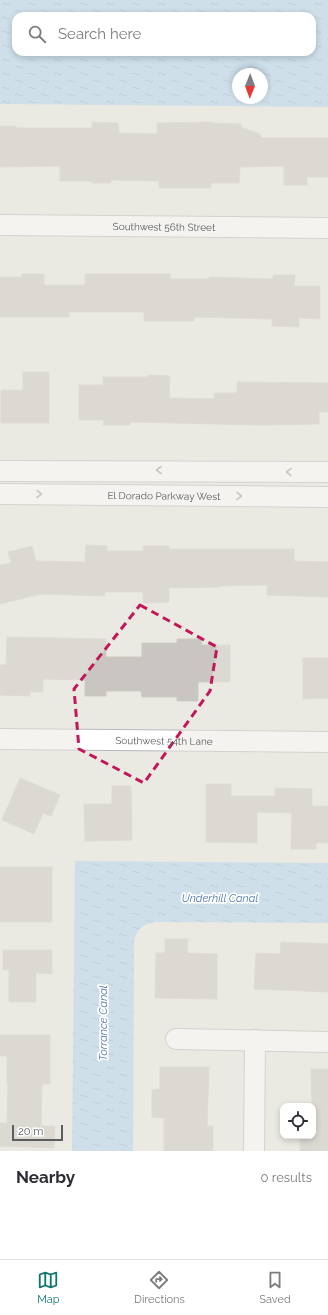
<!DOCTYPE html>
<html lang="en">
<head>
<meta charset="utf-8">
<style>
	:root { --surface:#fff; --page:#f7f7f7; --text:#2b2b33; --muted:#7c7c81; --line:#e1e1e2; --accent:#0f766e }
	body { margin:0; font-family:Raleway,sans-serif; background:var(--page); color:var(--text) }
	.controls { position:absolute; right:12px; bottom:12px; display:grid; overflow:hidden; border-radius:8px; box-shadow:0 2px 6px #0003 }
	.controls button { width:36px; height:36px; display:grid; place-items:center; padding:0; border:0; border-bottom:1px solid var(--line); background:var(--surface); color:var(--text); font:20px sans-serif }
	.compass { position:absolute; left:232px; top:68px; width:36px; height:36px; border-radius:50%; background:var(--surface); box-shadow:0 2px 6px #0003; rotate:181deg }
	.scale { position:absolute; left:12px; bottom:10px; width:51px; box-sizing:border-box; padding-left:4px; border:2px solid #5b5d61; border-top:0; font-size:11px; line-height:14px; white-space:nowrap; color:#5b5d61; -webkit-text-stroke:3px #fff; paint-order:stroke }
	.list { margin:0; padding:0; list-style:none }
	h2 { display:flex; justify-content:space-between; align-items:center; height:52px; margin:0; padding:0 16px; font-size:17px }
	h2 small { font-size:13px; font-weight:400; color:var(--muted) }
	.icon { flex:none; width:22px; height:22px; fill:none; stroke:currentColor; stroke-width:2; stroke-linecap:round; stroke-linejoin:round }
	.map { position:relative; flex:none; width:328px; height:1151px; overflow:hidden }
	.search { position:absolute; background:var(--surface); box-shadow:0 2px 6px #0003; left:12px; right:12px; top:12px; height:44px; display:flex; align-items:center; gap:10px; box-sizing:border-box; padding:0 14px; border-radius:12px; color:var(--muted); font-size:15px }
	.sheet { height:108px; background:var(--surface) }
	nav { display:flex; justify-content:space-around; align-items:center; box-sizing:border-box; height:56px; border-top:1px solid var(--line); background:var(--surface); font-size:11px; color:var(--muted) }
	nav a { display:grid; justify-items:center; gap:2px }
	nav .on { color:var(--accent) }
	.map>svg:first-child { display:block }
	.water { fill:url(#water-ripples); fill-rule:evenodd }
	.building { fill:#c9c6c1; stroke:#cfcbc1 }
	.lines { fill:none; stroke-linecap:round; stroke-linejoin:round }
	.minor-casing { stroke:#b5b7bb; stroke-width:22 }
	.minor { stroke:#fff; stroke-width:20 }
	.oneway { stroke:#9d9ea0 }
	.marked { fill:none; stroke:#c2185b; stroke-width:3; stroke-dasharray:8 5; stroke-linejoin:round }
	.labels { text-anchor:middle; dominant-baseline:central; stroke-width:3.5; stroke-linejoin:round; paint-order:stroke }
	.street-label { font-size:10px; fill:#5b5d61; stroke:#fff }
	.water-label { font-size:11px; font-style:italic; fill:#4d79ac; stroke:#fff }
</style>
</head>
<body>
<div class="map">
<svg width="328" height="1151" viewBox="0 0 328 1151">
	<defs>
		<pattern id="water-ripples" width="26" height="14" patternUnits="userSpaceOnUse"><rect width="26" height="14" fill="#aad2f4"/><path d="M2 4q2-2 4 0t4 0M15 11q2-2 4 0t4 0" fill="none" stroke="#8daec9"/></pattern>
	</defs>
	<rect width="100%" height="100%" fill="#ebeae2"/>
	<g class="water">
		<path d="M 0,0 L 328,0 L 328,107 L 0,104 ZM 16,16 L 312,16 L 312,52 L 16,52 ZM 238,74 L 262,74 L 262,98 L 238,98 Z"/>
		<path d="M 75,861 L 328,863 L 328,923 L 155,922 C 143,924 137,929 134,941 L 133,1151 L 72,1151 Z"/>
	</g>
	<g class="building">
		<path d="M 92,122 L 118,123 L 119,133 L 157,134 L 157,123 L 211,122 L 211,123 L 241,124 L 241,127 L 260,134 L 262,138 L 328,138 L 328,177 L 307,177 L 307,185 L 284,185 L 284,166 L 240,167 L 239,183 L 211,183 L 211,188 L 159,188 L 159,181 L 111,180 L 111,183 L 92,183 L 92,181 L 60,181 L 60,166 L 0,167 L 0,126 L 16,126 L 16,128 L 92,128 Z"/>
		<path d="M 22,274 L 44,274 L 44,285 L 85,285 L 85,274 L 170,274 L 170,279 L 209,279 L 209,277 L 273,279 L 273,275 L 295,275 L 294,286 L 320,286 L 320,319 L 299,318 L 299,327 L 272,326 L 272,319 L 194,317 L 194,321 L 144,321 L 144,312 L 69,312 L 69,317 L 0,317 L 0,277 L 22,277 Z"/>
		<path d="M 23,372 L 49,372 L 49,423 L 1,423 L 1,390 L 23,390 Z"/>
		<path d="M 148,375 L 170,376 L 169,398 L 214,399 L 214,393 L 237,393 L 237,382 L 328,383 L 328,412 L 319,412 L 319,424 L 261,425 L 130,422 L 130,425 L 103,425 L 104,420 L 79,420 L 79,385 L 103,385 L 103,377 L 148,377 Z"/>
		<path d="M 86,545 L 107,546 L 107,551 L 143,551 L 143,546 L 169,546 L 169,549 L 294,549 L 294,561 L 328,562 L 328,597 L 267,595 L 267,585 L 220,586 L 220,587 L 169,588 L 169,602 L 143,603 L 143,592 L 105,592 L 105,596 L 41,594 L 0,604 L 0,565 L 11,563 L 8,552 L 32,546 L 36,561 L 85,562 Z"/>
		<path d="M 7,637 L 106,639 L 106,657 L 142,657 L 142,643 L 177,643 L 177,639 L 202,639 L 201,645 L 230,645 L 230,682 L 198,682 L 198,701 L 177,701 L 177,697 L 142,697 L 141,691 L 106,691 L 106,696 L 85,696 L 85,680 L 43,679 L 43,692 L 30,692 L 30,696 L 0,695 L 0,665 L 6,665 Z"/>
		<path d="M 303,658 L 328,658 L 328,698 L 303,699 Z"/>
		<path d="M 20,778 L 60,795 L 51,816 L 43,813 L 34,834 L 2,820 Z"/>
		<path d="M 206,784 L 231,784 L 231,796 L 275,796 L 275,788 L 312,789 L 312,806 L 328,806 L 328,843 L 316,843 L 316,849 L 291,849 L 292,813 L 257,812 L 257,843 L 206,842 Z"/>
		<path d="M 112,786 L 131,786 L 132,840 L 85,841 L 84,804 L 112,804 Z"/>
		<rect x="0" y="867" width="52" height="55"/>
		<path d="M 165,939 L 188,939 L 187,953 L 217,954 L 217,999 L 155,998 L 156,953 L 165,953 Z"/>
		<path d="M 281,942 L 328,944 L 328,992 L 254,989 L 256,953 L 280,954 Z"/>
		<path d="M 3,950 L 52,950 L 52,974 L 36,973 L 36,1002 L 9,1002 L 9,970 L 3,970 Z"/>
		<path d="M 0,1035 L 50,1035 L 50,1084 L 42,1084 L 41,1126 L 55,1126 L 54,1148 L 0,1146 L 0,1123 L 7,1123 L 8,1084 L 7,1084 L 7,1056 L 0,1056 Z"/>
		<path d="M 160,1067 L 209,1067 L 207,1126 L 213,1126 L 213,1151 L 164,1151 L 164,1118 L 152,1117 L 152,1090 L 160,1089 Z"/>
		<path d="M 311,1069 L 328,1069 L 328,1151 L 300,1151 L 300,1136 L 313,1136 Z"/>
	</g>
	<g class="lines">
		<g class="minor-casing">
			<g id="minor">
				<path id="s1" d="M 0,225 L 328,228"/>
				<path d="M 0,471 L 328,472"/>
				<path id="s2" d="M 0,494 L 328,497"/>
				<path id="s3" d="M 0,739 L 328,742"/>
				<path d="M 176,1039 L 328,1042"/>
				<path d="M 254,1151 L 255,1040"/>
			</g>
		</g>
		<use href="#minor" class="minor"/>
	</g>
	<defs><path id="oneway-chevron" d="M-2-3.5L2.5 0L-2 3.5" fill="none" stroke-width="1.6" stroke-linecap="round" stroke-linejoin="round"/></defs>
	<g class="oneway">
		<use href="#oneway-chevron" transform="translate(159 470) rotate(180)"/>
		<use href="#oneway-chevron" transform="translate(289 472) rotate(-179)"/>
		<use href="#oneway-chevron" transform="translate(39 494) rotate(1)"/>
		<use href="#oneway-chevron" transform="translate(239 496) rotate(1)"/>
	</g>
	<path d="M0 0H328V1151H0ZM 140,605 L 217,647 L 210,691 L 144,783 L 79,749 L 74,689 Z" fill="#ebeae2" fill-opacity=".55" fill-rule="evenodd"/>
	<path class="marked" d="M 140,605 L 217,647 L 210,691 L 144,783 L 79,749 L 74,689 Z"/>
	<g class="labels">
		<g class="street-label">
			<text stroke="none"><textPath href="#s1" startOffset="164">Southwest 56th Street</textPath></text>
			<text stroke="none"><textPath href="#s2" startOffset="164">El Dorado Parkway West</textPath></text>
			<text stroke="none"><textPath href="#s3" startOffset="164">Southwest 54th Lane</textPath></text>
		</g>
		<g class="water-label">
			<text x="220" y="898">Underhill Canal</text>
			<text transform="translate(103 1023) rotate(-90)">Torrance Canal</text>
		</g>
	</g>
</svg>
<div class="controls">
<button><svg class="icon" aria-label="locate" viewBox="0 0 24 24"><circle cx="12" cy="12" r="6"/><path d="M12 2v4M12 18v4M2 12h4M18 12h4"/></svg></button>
</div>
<svg class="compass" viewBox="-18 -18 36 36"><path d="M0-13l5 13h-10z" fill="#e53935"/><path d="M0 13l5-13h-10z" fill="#7c7c81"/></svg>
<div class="scale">20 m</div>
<div class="search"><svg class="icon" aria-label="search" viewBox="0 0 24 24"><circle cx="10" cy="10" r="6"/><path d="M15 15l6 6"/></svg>Search here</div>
</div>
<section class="sheet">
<h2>Nearby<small>0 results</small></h2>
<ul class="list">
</ul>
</section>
<nav>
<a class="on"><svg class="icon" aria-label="map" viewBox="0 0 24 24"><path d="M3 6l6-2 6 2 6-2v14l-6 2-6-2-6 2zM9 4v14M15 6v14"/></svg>Map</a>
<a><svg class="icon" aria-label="directions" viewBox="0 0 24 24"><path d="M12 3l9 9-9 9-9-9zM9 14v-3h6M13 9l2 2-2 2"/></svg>Directions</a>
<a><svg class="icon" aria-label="saved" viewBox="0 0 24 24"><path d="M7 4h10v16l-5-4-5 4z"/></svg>Saved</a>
</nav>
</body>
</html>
